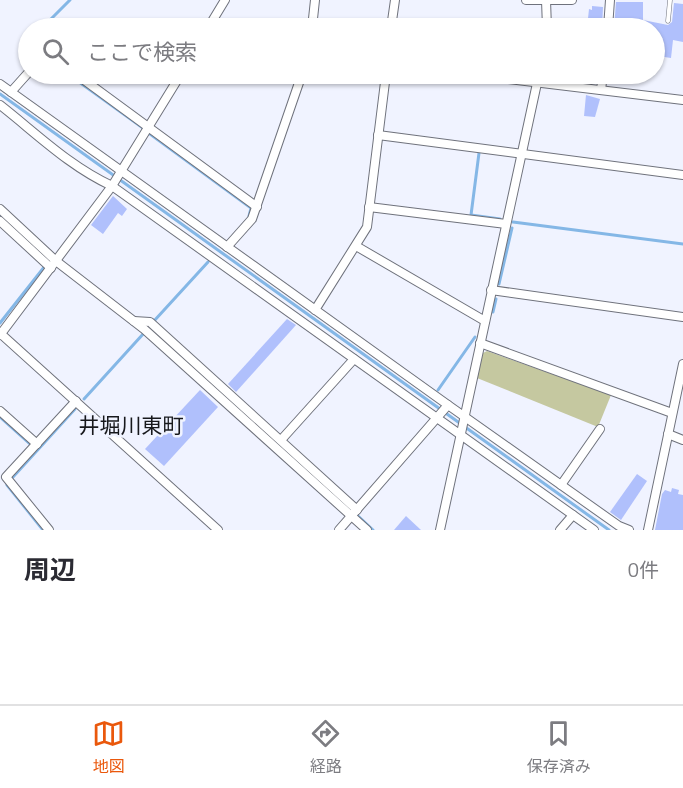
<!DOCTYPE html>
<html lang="ja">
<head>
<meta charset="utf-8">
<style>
	:root { --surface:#fff; --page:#f2f2f3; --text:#2b2b33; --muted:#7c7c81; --line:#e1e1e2; --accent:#ea580c }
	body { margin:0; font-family:"Titillium Web","Noto Sans JP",sans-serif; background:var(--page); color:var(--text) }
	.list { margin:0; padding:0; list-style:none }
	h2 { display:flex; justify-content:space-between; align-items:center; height:78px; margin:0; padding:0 24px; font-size:26px }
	h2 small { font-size:20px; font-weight:400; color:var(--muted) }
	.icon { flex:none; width:33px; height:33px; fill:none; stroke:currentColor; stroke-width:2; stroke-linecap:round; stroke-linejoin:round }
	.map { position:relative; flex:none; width:683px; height:530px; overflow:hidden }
	.search { position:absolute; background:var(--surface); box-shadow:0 2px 4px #0004; left:18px; right:18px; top:18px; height:66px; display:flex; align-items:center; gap:15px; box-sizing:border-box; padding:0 21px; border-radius:33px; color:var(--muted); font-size:22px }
	.sheet { height:174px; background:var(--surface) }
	nav { display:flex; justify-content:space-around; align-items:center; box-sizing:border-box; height:84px; border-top:2px solid var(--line); background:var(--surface); font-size:16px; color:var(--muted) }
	nav a { display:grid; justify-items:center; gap:3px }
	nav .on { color:var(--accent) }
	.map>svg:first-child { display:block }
	.green { fill:#c5c8a0 }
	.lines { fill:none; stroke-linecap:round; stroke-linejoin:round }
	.stream { stroke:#84b7e6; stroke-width:3 }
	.building { fill:#b0c0fc }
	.lane-casing { stroke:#6f727c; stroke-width:5 }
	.street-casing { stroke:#6f727c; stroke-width:10 }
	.lane { stroke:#fff; stroke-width:4 }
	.street { stroke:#fff; stroke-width:8 }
	.labels { text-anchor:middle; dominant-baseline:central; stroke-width:5; stroke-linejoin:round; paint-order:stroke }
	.quarter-label { font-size:21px; fill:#17181c; stroke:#f0f3ff }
</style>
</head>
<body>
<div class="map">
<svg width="683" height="530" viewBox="0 0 683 530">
	<rect width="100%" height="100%" fill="#f0f3ff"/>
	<path class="green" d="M 487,351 L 611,395 L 598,427 L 477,378 L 483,353 Z"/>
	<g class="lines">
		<g class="stream">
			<path d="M 42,28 L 70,0"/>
			<path d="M 27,44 L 28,43"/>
			<path d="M 68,74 L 143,128"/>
			<path d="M 0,94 L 609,530"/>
			<path d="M 150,134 L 251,208 L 249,216"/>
			<path d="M 479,153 L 471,215 L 500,219"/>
			<path d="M 0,215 L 30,242"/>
			<path d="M 513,222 L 683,244"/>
			<path d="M 499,284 L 512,228"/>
			<path d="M 493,312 L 496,299"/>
			<path d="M 154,321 L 208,262"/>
			<path d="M 0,323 L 45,266"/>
			<path d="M 149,327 L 232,402"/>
			<path d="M 438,390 L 475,337"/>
			<path d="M 84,399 L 144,333"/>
			<path d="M 0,417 L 30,444"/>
			<path d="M 252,420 L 293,457"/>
			<path d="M 13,477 L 75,409"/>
			<path d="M 7,485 L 43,530"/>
			<path d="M 357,515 L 373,530"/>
		</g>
	</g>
	<g class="building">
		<path d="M 616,2 L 643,2 L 643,20 L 668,25 L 672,22 L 674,3 L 683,4 L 683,42 L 673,40 L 671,58 L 658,56 L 659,46 L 654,45 L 654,28 L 614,28 Z"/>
		<path d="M 592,6 L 603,7 L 602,28 L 587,28 L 589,9 L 592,10 Z"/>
		<path d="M 586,95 L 600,99 L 595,117 L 584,116 Z"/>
		<path d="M 113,196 L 127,209 L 122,216 L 118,213 L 103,234 L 91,225 Z"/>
		<path d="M 287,319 L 296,325 L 236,392 L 228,384 Z"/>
		<path d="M 200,390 L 218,407 L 164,466 L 145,449 Z"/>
		<path d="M 637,474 L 647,481 L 621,520 L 610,512 Z"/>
		<path d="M 672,488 L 679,490 L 678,494 L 683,495 L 683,530 L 655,530 L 662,494 L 665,490 L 671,492 Z"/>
		<path d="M 406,516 L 421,530 L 394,530 Z"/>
	</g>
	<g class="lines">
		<g class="lane-casing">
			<path id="lane" d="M 668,21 L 670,0"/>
		</g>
		<g class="street-casing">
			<g id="street">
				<path d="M 526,0 L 572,0"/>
				<path d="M 546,0 L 547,28"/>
				<path d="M 208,28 L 225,0"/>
				<path d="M 312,28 L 315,0"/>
				<path d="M 391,28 L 395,0"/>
				<path d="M 608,28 L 610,0"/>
				<path d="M 76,74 L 257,207"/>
				<path d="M 466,74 L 683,100"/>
				<path d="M 0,84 L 448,405"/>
				<path d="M 601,90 L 603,74"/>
				<path d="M 11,92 L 28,73"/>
				<path d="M 0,105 C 37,134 69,166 112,186 L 594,530"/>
				<path d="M 378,135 L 683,175"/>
				<path d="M 369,207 L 506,224"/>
				<path d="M 0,209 L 56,261 L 144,329 L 367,530"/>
				<path d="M 0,221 L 51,268"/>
				<path d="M 356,246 L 485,321"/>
				<path d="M 227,247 L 252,219 L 302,74"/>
				<path d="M 491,290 L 683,317"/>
				<path d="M 315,310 L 367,227 L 386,74"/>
				<path d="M 134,321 L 150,322 L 357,510"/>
				<path d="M 1,334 L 218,530"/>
				<path d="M 0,335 L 112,186 L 181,74"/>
				<path d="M 480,343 L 672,413"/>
				<path d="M 0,411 L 37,444"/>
				<path d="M 668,434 L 683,440"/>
				<path d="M 281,440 L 354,359"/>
				<path d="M 561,485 L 600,429"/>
				<path d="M 49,530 L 6,477 L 76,401"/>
				<path d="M 339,530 L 448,405 L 619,526 L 629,530"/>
				<path d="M 440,530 L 539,74"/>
				<path d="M 560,530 L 573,515"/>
				<path d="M 648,530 L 683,364"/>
			</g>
		</g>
		<use href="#lane" class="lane"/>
		<use href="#street" class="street"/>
	</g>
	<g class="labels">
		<g class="quarter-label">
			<text x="131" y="425">井堀川東町</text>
		</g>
	</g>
</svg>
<div class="search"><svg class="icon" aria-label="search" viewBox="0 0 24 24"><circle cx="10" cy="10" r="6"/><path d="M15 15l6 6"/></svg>ここで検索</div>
</div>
<section class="sheet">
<h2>周辺<small>0件</small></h2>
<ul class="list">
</ul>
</section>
<nav>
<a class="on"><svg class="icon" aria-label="map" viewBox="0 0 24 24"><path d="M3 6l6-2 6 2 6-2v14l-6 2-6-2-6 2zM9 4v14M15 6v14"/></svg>地図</a>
<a><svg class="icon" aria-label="directions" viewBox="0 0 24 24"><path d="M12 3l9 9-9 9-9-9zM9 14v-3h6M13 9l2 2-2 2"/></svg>経路</a>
<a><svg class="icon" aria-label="saved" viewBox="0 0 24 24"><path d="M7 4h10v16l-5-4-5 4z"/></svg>保存済み</a>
</nav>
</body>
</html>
